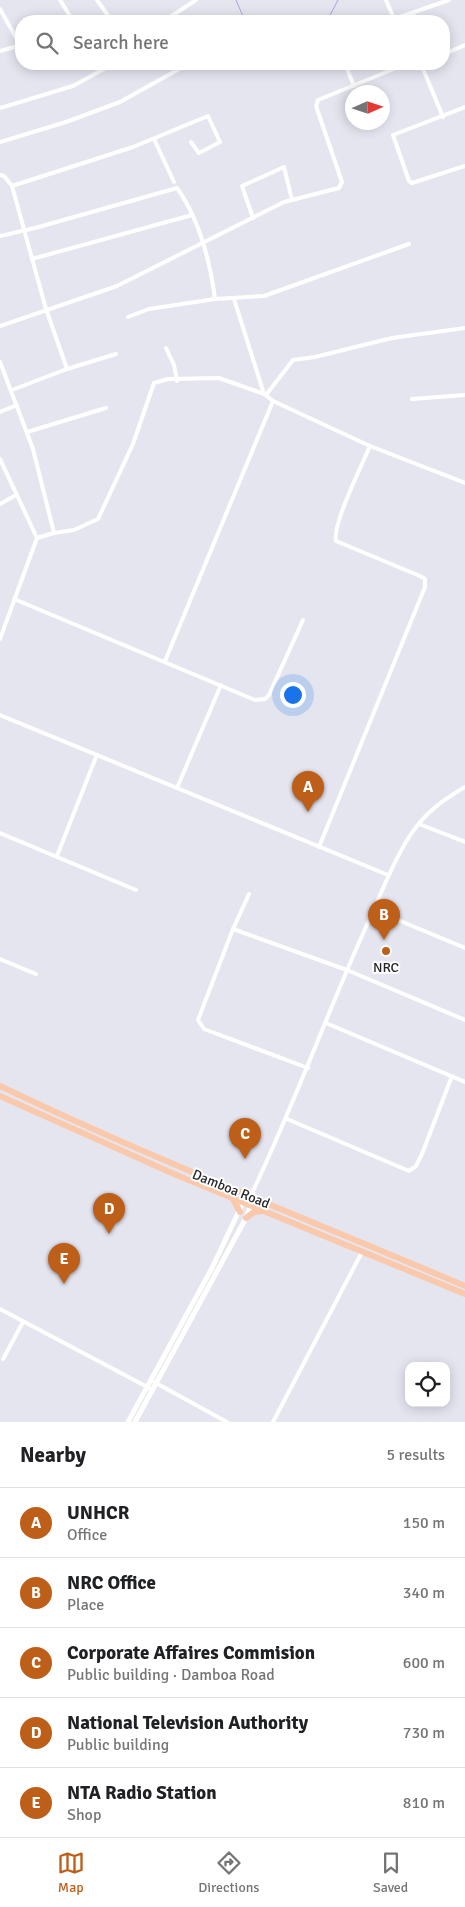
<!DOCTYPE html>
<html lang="en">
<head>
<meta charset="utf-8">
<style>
	:root { --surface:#fff; --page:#f2f2f2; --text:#202124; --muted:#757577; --line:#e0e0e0; --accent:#be5f19 }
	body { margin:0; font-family:Signika,sans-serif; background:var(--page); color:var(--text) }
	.controls { position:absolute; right:15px; bottom:15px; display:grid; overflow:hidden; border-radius:10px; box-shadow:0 2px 12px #0003 }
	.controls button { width:45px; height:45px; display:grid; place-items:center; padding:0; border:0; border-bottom:1px solid var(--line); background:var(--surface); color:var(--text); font:25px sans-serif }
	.compass { position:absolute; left:345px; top:85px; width:45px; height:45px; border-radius:50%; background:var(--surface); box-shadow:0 2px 12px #0003; rotate:87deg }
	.you { position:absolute; left:292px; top:694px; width:18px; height:18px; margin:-12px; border:4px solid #fff; border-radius:50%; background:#1a73e8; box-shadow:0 0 0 8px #1a73e833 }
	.badge { display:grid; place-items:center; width:32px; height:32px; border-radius:50%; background:var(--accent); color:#fff; font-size:16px; font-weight:700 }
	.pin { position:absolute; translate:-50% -41px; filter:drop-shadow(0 1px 2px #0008) }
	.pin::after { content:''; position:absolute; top:26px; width:18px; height:15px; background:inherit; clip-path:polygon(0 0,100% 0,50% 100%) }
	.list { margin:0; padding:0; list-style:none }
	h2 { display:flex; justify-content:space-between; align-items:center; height:65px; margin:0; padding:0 20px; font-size:21px }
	h2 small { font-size:16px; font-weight:400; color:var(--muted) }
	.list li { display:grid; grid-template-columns:32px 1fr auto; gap:15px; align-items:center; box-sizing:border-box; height:70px; padding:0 20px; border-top:1px solid var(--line) }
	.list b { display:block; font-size:19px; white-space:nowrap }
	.list p { margin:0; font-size:16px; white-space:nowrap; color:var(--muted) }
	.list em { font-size:16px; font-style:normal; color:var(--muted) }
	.icon { flex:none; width:28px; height:28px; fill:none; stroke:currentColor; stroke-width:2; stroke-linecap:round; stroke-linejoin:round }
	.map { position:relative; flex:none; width:465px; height:1422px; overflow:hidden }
	.search { position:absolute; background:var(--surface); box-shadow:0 2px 12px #0003; left:15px; right:15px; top:15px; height:55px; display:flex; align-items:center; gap:12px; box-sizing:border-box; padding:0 18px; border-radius:20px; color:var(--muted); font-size:19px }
	.sheet { height:415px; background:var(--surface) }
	nav { display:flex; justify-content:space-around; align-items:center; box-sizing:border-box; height:70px; border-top:1px solid var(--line); background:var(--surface); font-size:14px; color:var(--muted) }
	nav a { display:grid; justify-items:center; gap:2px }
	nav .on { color:var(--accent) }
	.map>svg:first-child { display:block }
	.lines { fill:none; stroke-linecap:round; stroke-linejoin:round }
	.stream { stroke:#a8a6dc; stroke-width:1 }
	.minor { stroke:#fff; stroke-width:4 }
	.tertiary { stroke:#fff; stroke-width:5 }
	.primary { stroke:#fac8aa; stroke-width:6 }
	.poi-dot { fill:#be5f19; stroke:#fff; stroke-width:2 }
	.labels { text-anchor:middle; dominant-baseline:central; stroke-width:4; stroke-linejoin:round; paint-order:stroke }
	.poi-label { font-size:14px; fill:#26262a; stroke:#fff }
	.street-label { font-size:14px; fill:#26262a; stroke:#fff }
</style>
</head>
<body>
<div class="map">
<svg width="465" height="1422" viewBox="0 0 465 1422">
	<rect width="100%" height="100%" fill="#e5e5f0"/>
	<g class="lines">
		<g class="stream">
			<path d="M 236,0 L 245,21"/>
			<path d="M 327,21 L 338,0"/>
		</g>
		<g class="minor">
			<path d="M 60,0 L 73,21"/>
			<path d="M 97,0 L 112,21"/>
			<path d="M 386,0 L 394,19"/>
			<path d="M 0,9 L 20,45"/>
			<path d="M 164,21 L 196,0"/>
			<path d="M 388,21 L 449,0"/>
			<path d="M 413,21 L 411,16 L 414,13"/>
			<path d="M 0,51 L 21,45"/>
			<path d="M 444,54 L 465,45"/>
			<path d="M 345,64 L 354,86"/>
			<path d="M 421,64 L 443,117"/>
			<path d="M 465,107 L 393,135 L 409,181 L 412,183 L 465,166"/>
			<path d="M 0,108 L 73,86 L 113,64"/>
			<path d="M 154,139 L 174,182"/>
			<path d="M 0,142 L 66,122 L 120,102 L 188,64"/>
			<path d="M 0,175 L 4,176 L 12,186 L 46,309 L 67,369"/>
			<path d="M 12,186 L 133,147 L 208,116 L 220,142 L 199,153 L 191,142"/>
			<path d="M 253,218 L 242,186 L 284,167 L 292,200"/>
			<path d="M 0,236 L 35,228 L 177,188 C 199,219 210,261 215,299"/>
			<path d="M 32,259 L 192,215"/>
			<path d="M 234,299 L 264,394 L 273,401 L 370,446 L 465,483"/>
			<path d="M 128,317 L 149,309 L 215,299 L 264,296 L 409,244"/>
			<path d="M 0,326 L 117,286 L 284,202 L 339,188 L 342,182 L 316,106 L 318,100 L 406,64"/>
			<path d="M 166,348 L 174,365 L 177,381"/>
			<path d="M 0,362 L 33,449 L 54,533 L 37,538 L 0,639"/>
			<path d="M 12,390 L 67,369 L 116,354"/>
			<path d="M 266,395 L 293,360 L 315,357 L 392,338 L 465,328"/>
			<path d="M 412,399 L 465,395"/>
			<path d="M 0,412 L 17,405"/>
			<path d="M 27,432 L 106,408"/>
			<path d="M 0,459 L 37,538"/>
			<path d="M 0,504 L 16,495"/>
			<path d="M 54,533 L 74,530 L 98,519 L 133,444 L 154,383 L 168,379 L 219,378 L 264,394"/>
			<path d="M 14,599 L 255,700 L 265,699 L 269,695 L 303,620"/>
			<path d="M 165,661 L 273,401"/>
			<path d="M 0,715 L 388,875"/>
			<path d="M 177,788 L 221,685"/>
			<path d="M 419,824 L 465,842"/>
			<path d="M 0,833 L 136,890"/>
			<path d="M 319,847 L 425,587 L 425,579 L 420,576 L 336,541 C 332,525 362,465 370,446"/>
			<path d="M 57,856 L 96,757"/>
			<path d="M 249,894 L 233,929 L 198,1020 L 204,1029 L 308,1068"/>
			<path d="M 374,910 L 465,948"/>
			<path d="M 233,929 L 347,970 L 465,1020"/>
			<path d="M 0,959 L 36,974"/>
			<path d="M 326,1023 L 465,1082"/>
			<path d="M 287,1119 L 409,1171 L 416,1166 L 422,1154 L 452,1076"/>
			<path d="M 254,1197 L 253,1191 C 294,1105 326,1016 365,929 C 380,897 392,863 411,834 C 426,812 443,800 465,787"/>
			<path d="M 0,1309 L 153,1390"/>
			<path d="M 3,1359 L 23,1322"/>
			<path d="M 154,1382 L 227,1422"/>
			<path d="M 273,1422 L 362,1252"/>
		</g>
		<g class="tertiary">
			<path d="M 128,1422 L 212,1268 L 247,1194"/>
			<path d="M 135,1422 L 246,1218 L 254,1197"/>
		</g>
		<g class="primary">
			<path d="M 0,1086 C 152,1159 310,1220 465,1286"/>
			<path d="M 0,1096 L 174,1174 L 465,1294"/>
			<path d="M 233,1199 L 240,1212"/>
			<path d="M 246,1218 L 254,1212 L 262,1211"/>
		</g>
	</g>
	<circle class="poi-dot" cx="386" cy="951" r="5"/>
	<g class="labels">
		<g class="poi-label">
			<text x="386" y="967">NRC</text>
		</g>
		<g class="street-label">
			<text transform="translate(231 1189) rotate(22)">Damboa Road</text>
		</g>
	</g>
</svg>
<div class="controls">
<button><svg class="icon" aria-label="locate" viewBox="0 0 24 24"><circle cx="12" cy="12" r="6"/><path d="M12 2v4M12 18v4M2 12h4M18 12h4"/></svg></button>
</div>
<svg class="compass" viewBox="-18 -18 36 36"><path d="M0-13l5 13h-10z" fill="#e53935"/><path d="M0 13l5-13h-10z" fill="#757577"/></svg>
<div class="you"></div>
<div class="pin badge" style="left:308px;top:812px">A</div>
<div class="pin badge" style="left:384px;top:940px">B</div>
<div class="pin badge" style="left:245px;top:1159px">C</div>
<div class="pin badge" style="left:109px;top:1234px">D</div>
<div class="pin badge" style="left:64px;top:1284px">E</div>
<div class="search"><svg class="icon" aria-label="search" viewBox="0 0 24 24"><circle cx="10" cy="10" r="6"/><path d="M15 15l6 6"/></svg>Search here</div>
</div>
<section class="sheet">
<h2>Nearby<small>5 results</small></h2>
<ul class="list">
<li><span class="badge">A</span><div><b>UNHCR</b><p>Office</p></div><em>150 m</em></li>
<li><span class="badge">B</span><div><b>NRC Office</b><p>Place</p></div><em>340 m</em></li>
<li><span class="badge">C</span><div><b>Corporate Affaires Commision</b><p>Public building · Damboa Road</p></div><em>600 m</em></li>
<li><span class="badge">D</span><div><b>National Television Authority</b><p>Public building</p></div><em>730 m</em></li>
<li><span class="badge">E</span><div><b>NTA Radio Station</b><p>Shop</p></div><em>810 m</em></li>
</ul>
</section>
<nav>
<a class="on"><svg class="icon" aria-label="map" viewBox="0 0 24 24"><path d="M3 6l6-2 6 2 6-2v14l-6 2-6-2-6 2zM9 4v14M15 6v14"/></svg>Map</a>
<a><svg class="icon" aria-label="directions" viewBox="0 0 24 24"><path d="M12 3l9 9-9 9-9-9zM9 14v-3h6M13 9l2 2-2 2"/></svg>Directions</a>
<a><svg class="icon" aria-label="saved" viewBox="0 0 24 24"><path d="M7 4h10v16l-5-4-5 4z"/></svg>Saved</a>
</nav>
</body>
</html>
